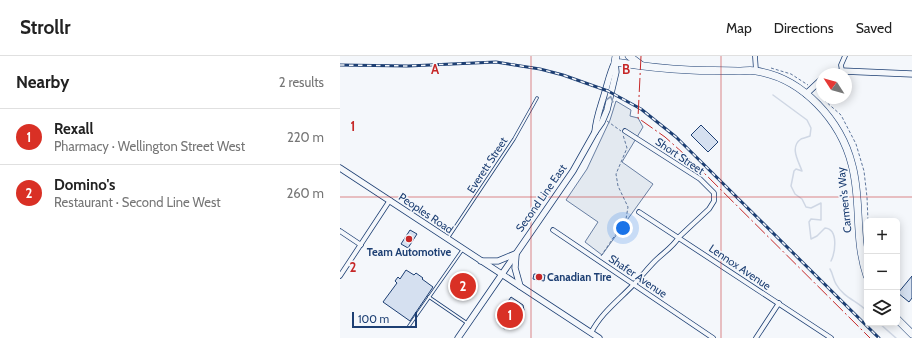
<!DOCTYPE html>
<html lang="en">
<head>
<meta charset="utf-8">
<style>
	:root { --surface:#fff; --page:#f2f2f2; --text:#222; --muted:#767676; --line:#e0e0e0; --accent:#d93025 }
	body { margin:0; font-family:Cabin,sans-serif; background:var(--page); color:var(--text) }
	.controls { position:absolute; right:12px; bottom:12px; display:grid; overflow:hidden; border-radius:6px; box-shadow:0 2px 10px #0003 }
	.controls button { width:36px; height:36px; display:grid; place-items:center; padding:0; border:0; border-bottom:1px solid var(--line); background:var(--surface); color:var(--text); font:20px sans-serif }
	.compass { position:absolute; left:476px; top:12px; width:36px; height:36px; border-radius:50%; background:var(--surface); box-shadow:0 2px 10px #0003; rotate:306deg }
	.scale { position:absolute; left:12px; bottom:10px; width:65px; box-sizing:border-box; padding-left:4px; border:2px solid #1d3f73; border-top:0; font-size:11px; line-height:14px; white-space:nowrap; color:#1d3f73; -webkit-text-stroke:3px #f4f7fb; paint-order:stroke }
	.you { position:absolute; left:283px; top:172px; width:14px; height:14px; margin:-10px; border:3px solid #fff; border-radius:50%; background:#1a73e8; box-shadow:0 0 0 6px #1a73e833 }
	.badge { display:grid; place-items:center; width:26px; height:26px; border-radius:50%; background:var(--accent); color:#fff; font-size:13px; font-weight:700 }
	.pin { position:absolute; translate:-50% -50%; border:2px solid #fff; box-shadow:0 1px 4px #0006 }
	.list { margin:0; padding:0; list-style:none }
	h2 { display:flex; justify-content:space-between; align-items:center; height:52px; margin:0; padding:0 16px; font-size:17px }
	h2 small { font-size:13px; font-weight:400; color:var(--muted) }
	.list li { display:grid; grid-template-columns:26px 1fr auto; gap:12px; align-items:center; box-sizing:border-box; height:56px; padding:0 16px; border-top:1px solid var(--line) }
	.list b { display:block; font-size:15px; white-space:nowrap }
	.list p { margin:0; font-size:13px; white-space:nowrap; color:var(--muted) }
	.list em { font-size:13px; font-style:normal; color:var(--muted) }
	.icon { flex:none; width:22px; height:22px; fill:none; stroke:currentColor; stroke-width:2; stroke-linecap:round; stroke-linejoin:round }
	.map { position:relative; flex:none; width:572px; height:282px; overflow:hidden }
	header { display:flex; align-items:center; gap:24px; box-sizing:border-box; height:56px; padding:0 20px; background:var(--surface); border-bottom:1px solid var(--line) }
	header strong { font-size:19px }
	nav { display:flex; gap:22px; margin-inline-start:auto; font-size:14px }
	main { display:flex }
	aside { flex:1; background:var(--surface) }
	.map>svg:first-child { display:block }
	.green { fill:#e3e9f0; stroke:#687fa3 }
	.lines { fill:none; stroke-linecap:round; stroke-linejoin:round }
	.stream { stroke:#cfd7e4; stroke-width:1.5 }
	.building { fill:#d5e0f0; stroke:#1d3f73 }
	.lane-casing { stroke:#1d3f73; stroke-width:3.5 }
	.street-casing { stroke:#1d3f73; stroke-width:5.5 }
	.secondary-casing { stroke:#1d3f73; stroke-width:7 }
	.highway-casing { stroke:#1d3f73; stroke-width:8 }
	.path { stroke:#5e769c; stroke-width:1; stroke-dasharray:3 2; stroke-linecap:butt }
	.lane { stroke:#f4f7fb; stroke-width:2 }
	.street { stroke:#f4f7fb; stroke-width:4 }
	.secondary { stroke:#f4f7fb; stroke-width:5.5 }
	.highway { stroke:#f4f7fb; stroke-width:7 }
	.rail-casing { stroke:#1d3f73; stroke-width:3 }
	.rail { stroke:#f4f7fb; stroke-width:1.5; stroke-dasharray:4.5; stroke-linecap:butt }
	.power { stroke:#c62828; stroke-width:1; stroke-dasharray:14 3 2 3; stroke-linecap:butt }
	.oneway { stroke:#889bb7 }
	.grid { fill:none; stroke:#c62828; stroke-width:1; stroke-opacity:0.55 }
	.poi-dot { fill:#c62828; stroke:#f4f7fb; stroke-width:1.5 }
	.labels { text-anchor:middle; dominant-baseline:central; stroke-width:3; stroke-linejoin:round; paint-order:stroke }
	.street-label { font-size:11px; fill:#1d3f73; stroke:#f4f7fb }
	.poi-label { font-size:11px; font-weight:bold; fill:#1d3f73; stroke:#f4f7fb }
	.grid-label { font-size:13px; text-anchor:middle; font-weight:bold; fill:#c62828; stroke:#f4f7fb; stroke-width:3; stroke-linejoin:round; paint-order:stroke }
</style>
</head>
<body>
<header>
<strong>Strollr</strong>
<nav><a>Map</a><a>Directions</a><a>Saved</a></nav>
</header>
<main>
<aside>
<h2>Nearby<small>2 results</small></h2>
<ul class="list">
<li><span class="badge">1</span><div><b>Rexall</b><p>Pharmacy · Wellington Street West</p></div><em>220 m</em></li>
<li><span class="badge">2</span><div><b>Domino's</b><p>Restaurant · Second Line West</p></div><em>260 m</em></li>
</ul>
</aside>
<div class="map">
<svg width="572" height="282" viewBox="0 0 572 282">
	<rect width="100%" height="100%" fill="#f4f7fb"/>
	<path class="green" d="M 276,45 L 291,54 L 290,60 L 298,62 L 303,71 L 282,106 L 313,128 L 262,199 L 245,186 L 258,166 L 226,144 L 247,113 L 270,64 Z"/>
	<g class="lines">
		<g class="stream">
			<path d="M 433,39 L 467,64 L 471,72 L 470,80 C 468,81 464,82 461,83 C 449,91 459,106 462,115 L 456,113 L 454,115 L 451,130 L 455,138 L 462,143 L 466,151 L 471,152 L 481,147 L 481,164 L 471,163 L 469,166 L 471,183 L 477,180 L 485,172 C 499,173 495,197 491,205"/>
			<path d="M 490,213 C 493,218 493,223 496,228 C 503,241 517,245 527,255"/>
			<path d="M 539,267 L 556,282"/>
		</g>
	</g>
	<g class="building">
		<path d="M 361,69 L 378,86 L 368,96 L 351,79 Z"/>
		<path d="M 70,174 L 77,178 L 68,192 L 61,188 Z"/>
		<path d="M 66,214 L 74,219 L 76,217 L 83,222 L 82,223 L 93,231 L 70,265 L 43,246 L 57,227 L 55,225 L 58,221 L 60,223 Z"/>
		<path d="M 194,218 L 205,219 L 204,225 L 193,223 Z"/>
		<path d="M 572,220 L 572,242 L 569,246 L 558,237 Z"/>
		<path d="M 126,221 L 129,234 L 124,236 L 119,233 L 118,226 L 121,222 Z"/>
		<path d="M 171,241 L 183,249 L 184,254 L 171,272 L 168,270 L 165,273 L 162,271 L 163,268 L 156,263 Z"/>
	</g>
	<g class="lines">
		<g class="lane-casing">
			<g id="lane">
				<path d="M 108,182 L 174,83 L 197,42"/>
				<path d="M 89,241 L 127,267"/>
				<path d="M 69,270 L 123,193"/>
			</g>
		</g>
		<g class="street-casing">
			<g id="street">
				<path d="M 415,0 L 416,15"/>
				<path d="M 502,15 L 501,9 L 505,0"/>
				<path d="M 299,156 L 491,282"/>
				<path d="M 213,174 L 373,282"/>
				<path d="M 0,175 L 21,189"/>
				<path d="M 0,220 L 50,144"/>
				<path d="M 251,277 C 261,257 279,244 294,228 C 301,221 308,212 315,205 C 323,197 333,191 339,181 L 369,153 L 374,145 L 374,137 L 360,123 L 285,75"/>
				<path d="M 416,282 L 439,247"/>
			</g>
		</g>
		<g class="secondary-casing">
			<g id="secondary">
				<path d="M 494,18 L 502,15 L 572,18"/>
				<path d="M 466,38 L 482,23"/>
				<path d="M 255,76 C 256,62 261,50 265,36 C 268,26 270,16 275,6"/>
				<path d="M 0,112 L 259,282"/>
				<path d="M 176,199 L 175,212 L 180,230"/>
				<path d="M 141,205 L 158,205 L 175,198"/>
				<path d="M 118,282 L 233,115 L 255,76 L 262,66 L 267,54 L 276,16 L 275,6"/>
			</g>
		</g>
		<g class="highway-casing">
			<g id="highway">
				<path d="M 276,0 L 275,6 C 300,10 325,13 350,14 C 366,15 382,14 398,15 C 404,15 411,14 416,15 C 463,22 501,65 512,109 C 522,146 514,182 527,220"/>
				<path d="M 289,0 L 301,9"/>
				<path d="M 557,263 L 572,278"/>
			</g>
		</g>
		<g class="path">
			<path d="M 431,12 L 451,18 L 468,29"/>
			<path d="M 484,44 L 501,59 L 516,88 L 524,115 L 527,141 L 528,165"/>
			<path d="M 267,65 L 281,75"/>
			<path d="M 261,200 L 286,163 L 288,151 L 278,130 L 276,118 L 287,92 L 283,79"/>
		</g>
		<use href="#lane" class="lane"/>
		<use href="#street" class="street"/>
		<use href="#secondary" class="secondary"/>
		<use href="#highway" class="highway"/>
		<g class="rail-casing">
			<path id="rail" d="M 0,9 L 68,10 L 156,6 L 200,13 L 223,19 L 268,35 L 301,53 L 336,81 L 539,282"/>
		</g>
		<use href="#rail" class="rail"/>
		<path class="power" d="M 301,0 L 298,62 L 325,81 L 353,106 L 530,282"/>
	</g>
	<defs><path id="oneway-chevron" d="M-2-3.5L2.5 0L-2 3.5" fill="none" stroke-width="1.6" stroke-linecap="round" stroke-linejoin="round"/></defs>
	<use class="oneway" href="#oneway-chevron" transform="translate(270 43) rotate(-75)"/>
	<path class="grid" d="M 191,0 L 191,282M 381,0 L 381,282M 0,141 L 572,141"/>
	<g class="poi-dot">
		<circle cx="69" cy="183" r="4"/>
		<circle cx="199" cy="221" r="4"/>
	</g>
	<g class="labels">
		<g class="street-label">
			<text transform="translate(340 100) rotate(34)">Short Street</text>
			<text transform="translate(147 109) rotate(-57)">Everett Street</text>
			<text transform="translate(201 142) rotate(-55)">Second Line East</text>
			<text transform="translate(504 144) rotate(-96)">Carmen's Way</text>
			<text transform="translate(86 157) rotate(34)">Peoples Road</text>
			<text transform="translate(400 211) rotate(34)">Lennox Avenue</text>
			<text transform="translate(298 220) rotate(34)">Shafer Avenue</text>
		</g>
		<g class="poi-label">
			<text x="69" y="196">Team Automotive</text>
			<text x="207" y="221" text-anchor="start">Canadian Tire</text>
		</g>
	</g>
	<g class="grid-label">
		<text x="95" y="18">A</text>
		<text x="286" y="18">B</text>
		<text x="13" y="75">1</text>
		<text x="13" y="216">2</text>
	</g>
</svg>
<div class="controls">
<button>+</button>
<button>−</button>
<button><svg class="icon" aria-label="layers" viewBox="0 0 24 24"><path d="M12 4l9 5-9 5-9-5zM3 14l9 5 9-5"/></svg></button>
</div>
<svg class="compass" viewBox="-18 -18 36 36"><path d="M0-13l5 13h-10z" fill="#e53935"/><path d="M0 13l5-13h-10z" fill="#767676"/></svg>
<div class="scale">100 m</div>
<div class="you"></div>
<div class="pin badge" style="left:170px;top:259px">1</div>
<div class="pin badge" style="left:123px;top:230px">2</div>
</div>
</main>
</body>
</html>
